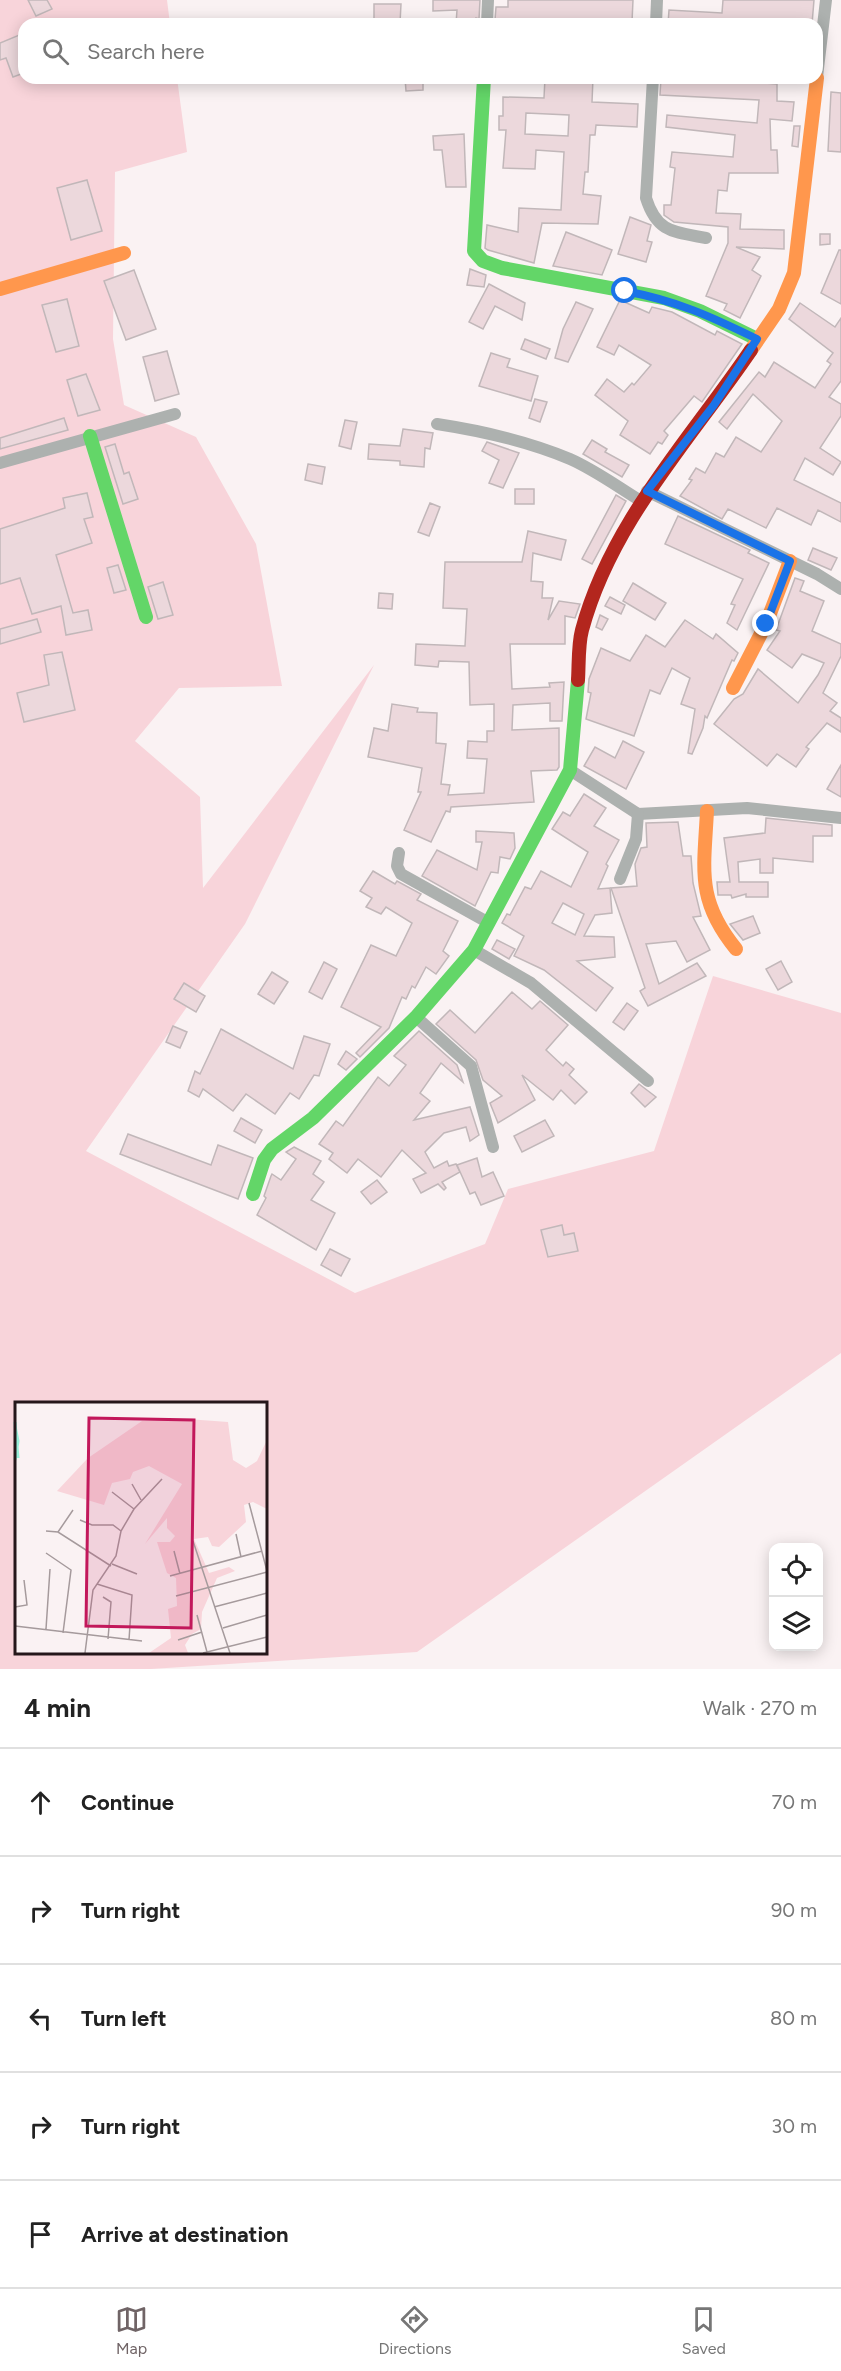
<!DOCTYPE html>
<html lang="en">
<head>
<meta charset="utf-8">
<style>
	:root { --surface:#fff; --page:#f6f6f6; --text:#222; --muted:#767676; --line:#e0e0e0; --accent:#706466 }
	body { margin:0; font-family:Figtree,sans-serif; background:var(--page); color:var(--text) }
	.controls { position:absolute; right:18px; bottom:18px; display:grid; overflow:hidden; border-radius:12px; box-shadow:0 3px 15px #0003 }
	.controls button { width:54px; height:54px; display:grid; place-items:center; padding:0; border:0; border-bottom:2px solid var(--line); background:var(--surface); color:var(--text); font:30px sans-serif }
	.stop { position:absolute; width:18px; height:18px; margin:-14px; border:4px solid #1a73e8; border-radius:50%; background:#fff }
	.stop.end { background:#1a73e8; border-color:#fff; box-shadow:0 2px 6px #0008 }
	.list { margin:0; padding:0; list-style:none }
	h2 { display:flex; justify-content:space-between; align-items:center; height:78px; margin:0; padding:0 24px; font-size:26px }
	h2 small { font-size:20px; font-weight:400; color:var(--muted) }
	.list li { display:grid; grid-template-columns:39px 1fr auto; gap:18px; align-items:center; box-sizing:border-box; height:108px; padding:0 24px; border-top:2px solid var(--line) }
	.list b { display:block; font-size:22px; white-space:nowrap }
	.list em { font-size:20px; font-style:normal; color:var(--muted) }
	.icon { flex:none; width:33px; height:33px; fill:none; stroke:currentColor; stroke-width:2; stroke-linecap:round; stroke-linejoin:round }
	.map { position:relative; flex:none; width:841px; height:1669px; overflow:hidden }
	.search { position:absolute; background:var(--surface); box-shadow:0 3px 15px #0003; left:18px; right:18px; top:18px; height:66px; display:flex; align-items:center; gap:15px; box-sizing:border-box; padding:0 21px; border-radius:18px; color:var(--muted); font-size:22px }
	.sheet { height:618px; background:var(--surface) }
	nav { display:flex; justify-content:space-around; align-items:center; box-sizing:border-box; height:84px; border-top:2px solid var(--line); background:var(--surface); font-size:16px; color:var(--muted) }
	nav a { display:grid; justify-items:center; gap:3px }
	nav .on { color:var(--accent) }
	.map>svg:first-child { display:block }
	.green { fill:#f8d4da; fill-rule:evenodd }
	.building { fill:#ecd8dc; stroke:#c1b7b9; stroke-width:1.5; fill-rule:evenodd }
	.lines { fill:none; stroke-linecap:round; stroke-linejoin:round }
	.street { stroke:#adb1af; stroke-width:12 }
	.fast { stroke:#63d668; stroke-width:14 }
	.slow { stroke:#ff974d; stroke-width:14 }
	.jam { stroke:#b3261e; stroke-width:14 }
	.route { stroke:#1a73e8; stroke-width:8 }
	.inset-river { fill:none; stroke:#98efda; stroke-width:3 }
	.inset-road { fill:none; stroke:#a59a9c; stroke-width:1.5 }
	.view { fill:#c2185b; fill-opacity:0.15; stroke:#c2185b; stroke-width:3 }
	.inset-edge { fill:none; stroke:#25171a; stroke-width:3 }
</style>
</head>
<body>
<div class="map">
<svg width="841" height="1669" viewBox="0 0 841 1669">
	<rect width="100%" height="100%" fill="#faf2f3"/>
	<path class="green" d="M 0,0 L 167,0 L 170,24 L 24,24 L 24,78 L 177,78 L 187,152 L 115,172 L 113,339 L 124,405 L 196,437 L 256,544 L 282,686 L 179,688 L 135,741 L 200,797 L 203,888 L 374,665 L 245,924 L 86,1151 L 355,1293 L 485,1244 L 508,1189 L 654,1151 L 713,976 L 841,1013 L 841,1353 L 417,1652 L 151,1669 L 0,1669 ZM 16,1404 L 266,1404 L 266,1652 L 16,1652 Z"/>
	<g class="building">
		<path d="M 28,0 L 47,0 L 52,9 L 36,16 Z"/>
		<path d="M 433,0 L 480,0 L 479,19 L 476,18 L 475,24 L 456,24 L 457,10 L 433,11 Z"/>
		<path d="M 508,0 L 633,0 L 632,22 L 569,19 L 569,21 L 495,20 L 496,7 L 508,7 Z"/>
		<path d="M 723,0 L 814,0 L 812,24 L 668,24 L 669,10 L 722,13 Z"/>
		<path d="M 374,4 L 401,4 L 400,23 L 374,22 Z"/>
		<path d="M 24,33 L 24,73 L 13,77 L 6,58 L 0,60 L 0,43 Z"/>
		<path d="M 405,78 L 423,78 L 423,90 L 406,91 Z"/>
		<path d="M 545,78 L 593,78 L 592,102 L 638,104 L 637,127 L 596,125 L 595,135 L 590,135 L 588,172 L 585,172 L 583,194 L 601,196 L 598,224 L 542,223 L 534,263 L 488,250 L 485,248 L 487,225 L 518,232 L 519,208 L 561,210 L 564,152 L 536,150 L 535,169 L 503,168 L 506,130 L 499,130 L 499,116 L 503,116 L 503,97 L 544,98 ZM 526,113 L 569,115 L 568,136 L 525,134 Z"/>
		<path d="M 661,78 L 738,81 L 738,78 L 754,78 L 754,82 L 777,84 L 777,101 L 794,102 L 792,121 L 770,119 L 771,150 L 777,150 L 778,173 L 729,173 L 727,191 L 718,190 L 716,213 L 741,214 L 740,229 L 784,230 L 784,249 L 736,247 L 760,257 L 752,270 L 761,276 L 740,318 L 724,310 L 727,304 L 706,296 L 728,243 L 728,227 L 674,222 L 664,215 L 664,205 L 671,205 L 675,168 L 670,167 L 672,152 L 733,157 L 735,135 L 666,127 L 667,115 L 757,123 L 759,100 L 660,95 Z"/>
		<path d="M 831,92 L 841,93 L 841,152 L 828,151 Z"/>
		<path d="M 794,126 L 800,126 L 798,147 L 792,146 Z"/>
		<path d="M 464,134 L 466,187 L 446,187 L 442,150 L 434,150 L 433,136 Z"/>
		<path d="M 87,180 L 102,231 L 71,240 L 57,188 Z"/>
		<path d="M 630,217 L 651,225 L 647,241 L 652,242 L 646,262 L 618,254 Z"/>
		<path d="M 566,232 L 612,250 L 602,275 L 553,266 Z"/>
		<path d="M 820,234 L 830,234 L 830,244 L 820,245 Z"/>
		<path d="M 839,250 L 841,250 L 841,304 L 821,293 Z"/>
		<path d="M 470,269 L 486,275 L 484,287 L 467,285 Z"/>
		<path d="M 134,270 L 156,329 L 126,340 L 104,281 Z"/>
		<path d="M 489,284 L 525,303 L 522,320 L 495,306 L 483,329 L 469,322 Z"/>
		<path d="M 67,299 L 79,346 L 56,352 L 42,305 Z"/>
		<path d="M 620,300 L 649,313 L 652,307 L 672,312 L 715,335 L 717,331 L 742,344 L 702,402 L 694,396 L 664,431 L 668,435 L 662,444 L 658,442 L 650,454 L 620,435 L 628,421 L 595,395 L 607,379 L 624,392 L 632,383 L 634,385 L 651,365 L 619,345 L 614,355 L 597,347 Z"/>
		<path d="M 576,302 L 593,309 L 568,362 L 555,358 L 563,329 Z"/>
		<path d="M 800,303 L 835,327 L 841,318 L 841,381 L 829,397 L 841,404 L 841,416 L 820,448 L 841,462 L 833,475 L 805,458 L 794,480 L 841,503 L 841,522 L 818,510 L 811,525 L 777,508 L 766,528 L 728,509 L 722,519 L 680,496 L 692,480 L 689,479 L 696,468 L 705,473 L 716,453 L 724,457 L 736,437 L 761,452 L 782,421 L 753,394 L 727,429 L 719,422 L 759,372 L 765,377 L 774,362 L 815,388 L 831,364 L 827,361 L 833,353 L 789,319 Z"/>
		<path d="M 525,339 L 550,349 L 546,359 L 521,349 Z"/>
		<path d="M 167,351 L 179,394 L 155,401 L 143,357 Z"/>
		<path d="M 491,353 L 510,359 L 507,367 L 538,376 L 531,401 L 479,386 Z"/>
		<path d="M 86,374 L 100,410 L 78,416 L 67,380 Z"/>
		<path d="M 535,399 L 547,402 L 540,422 L 529,418 Z"/>
		<path d="M 64,418 L 68,430 L 0,449 L 0,438 Z"/>
		<path d="M 345,420 L 357,422 L 351,449 L 339,446 Z"/>
		<path d="M 403,429 L 433,433 L 430,449 L 425,448 L 424,467 L 400,465 L 400,461 L 368,459 L 369,444 L 400,446 Z"/>
		<path d="M 592,440 L 607,449 L 605,452 L 629,465 L 622,477 L 583,454 Z"/>
		<path d="M 487,442 L 519,453 L 503,488 L 489,483 L 499,460 L 482,451 Z"/>
		<path d="M 115,444 L 124,474 L 129,472 L 138,499 L 123,504 L 105,447 Z"/>
		<path d="M 308,464 L 325,467 L 322,484 L 305,480 Z"/>
		<rect x="515" y="489" width="19" height="15"/>
		<path d="M 87,493 L 93,517 L 84,519 L 92,543 L 56,555 L 73,613 L 88,610 L 92,630 L 66,635 L 61,606 L 32,614 L 20,578 L 0,584 L 0,529 L 65,508 L 63,498 Z"/>
		<path d="M 616,495 L 626,501 L 592,564 L 582,559 Z"/>
		<path d="M 430,503 L 440,507 L 429,536 L 418,532 Z"/>
		<path d="M 678,516 L 750,550 L 748,553 L 769,563 L 737,630 L 727,623 L 735,605 L 731,604 L 743,579 L 665,544 Z"/>
		<path d="M 528,531 L 566,540 L 561,560 L 533,553 L 531,581 L 543,582 L 542,598 L 553,598 L 548,620 L 559,601 L 580,604 L 575,618 L 565,616 L 565,644 L 510,644 L 512,689 L 550,687 L 549,683 L 564,682 L 562,721 L 550,721 L 550,703 L 513,705 L 512,730 L 559,728 L 559,767 L 557,770 L 531,771 L 534,802 L 451,807 L 450,812 L 446,811 L 431,842 L 404,830 L 421,792 L 418,792 L 422,768 L 368,757 L 374,728 L 388,731 L 392,704 L 418,708 L 417,712 L 437,713 L 436,743 L 446,744 L 441,784 L 450,785 L 448,795 L 484,793 L 487,759 L 467,758 L 468,741 L 487,742 L 487,731 L 494,731 L 494,704 L 470,705 L 469,662 L 439,661 L 438,667 L 415,665 L 416,644 L 465,646 L 467,609 L 443,608 L 445,562 L 522,562 Z"/>
		<path d="M 813,548 L 837,558 L 831,570 L 808,560 Z"/>
		<path d="M 118,565 L 126,590 L 114,593 L 107,568 Z"/>
		<path d="M 795,578 L 804,581 L 800,591 L 824,601 L 812,631 L 841,644 L 841,656 L 823,693 L 837,703 L 830,711 L 841,718 L 841,732 L 827,723 L 806,747 L 809,749 L 796,767 L 777,754 L 767,766 L 714,724 L 734,699 L 743,694 L 758,669 L 798,703 L 818,675 L 824,663 L 802,654 L 792,668 L 767,650 L 780,631 L 776,630 Z"/>
		<path d="M 163,582 L 173,615 L 158,619 L 148,587 Z"/>
		<path d="M 633,583 L 666,603 L 655,620 L 623,601 Z"/>
		<path d="M 379,593 L 393,594 L 392,609 L 378,608 Z"/>
		<path d="M 610,597 L 625,605 L 621,614 L 605,606 Z"/>
		<path d="M 600,615 L 608,619 L 602,630 L 596,627 Z"/>
		<path d="M 37,619 L 41,632 L 0,644 L 0,629 Z"/>
		<path d="M 685,620 L 713,639 L 716,634 L 738,653 L 734,661 L 732,660 L 707,718 L 705,716 L 703,728 L 692,754 L 688,753 L 695,709 L 681,704 L 690,678 L 672,668 L 660,694 L 650,690 L 634,736 L 586,719 L 591,693 L 588,692 L 589,679 L 601,648 L 630,661 L 646,635 L 665,647 Z"/>
		<path d="M 62,652 L 75,710 L 24,722 L 17,693 L 49,685 L 44,655 Z"/>
		<path d="M 623,741 L 644,752 L 626,789 L 584,766 L 595,747 L 615,758 Z"/>
		<path d="M 841,765 L 841,797 L 827,789 Z"/>
		<path d="M 584,794 L 606,808 L 594,826 L 619,840 L 606,864 L 608,866 L 598,889 L 610,888 L 612,913 L 595,915 L 584,936 L 614,937 L 615,957 L 577,961 L 613,988 L 596,1011 L 544,970 L 514,956 L 524,936 L 502,923 L 507,914 L 510,915 L 525,887 L 531,889 L 541,871 L 571,887 L 588,852 L 552,829 L 563,812 L 570,816 ZM 563,903 L 584,914 L 575,935 L 552,923 Z"/>
		<path d="M 766,818 L 832,825 L 832,836 L 813,836 L 813,862 L 773,858 L 773,873 L 760,873 L 760,859 L 738,862 L 739,882 L 768,882 L 768,897 L 746,897 L 746,894 L 732,898 L 731,895 L 718,895 L 717,882 L 730,882 L 724,838 L 765,833 Z"/>
		<path d="M 678,822 L 683,856 L 691,856 L 693,883 L 701,916 L 693,917 L 710,950 L 687,962 L 676,941 L 646,944 L 659,984 L 697,963 L 706,976 L 648,1006 L 640,991 L 645,988 L 611,888 L 637,886 L 635,864 L 641,848 L 647,847 L 646,823 Z"/>
		<path d="M 476,831 L 514,833 L 515,848 L 510,859 L 500,857 L 498,873 L 491,872 L 475,906 L 422,876 L 437,850 L 477,870 L 482,842 L 476,842 Z"/>
		<path d="M 373,871 L 395,884 L 397,881 L 421,894 L 417,900 L 458,921 L 443,951 L 449,956 L 436,974 L 426,967 L 415,988 L 412,986 L 406,999 L 402,997 L 389,1028 L 360,1057 L 356,1053 L 381,1027 L 341,1007 L 371,945 L 396,956 L 412,923 L 386,907 L 381,914 L 366,907 L 372,898 L 360,891 Z"/>
		<path d="M 753,916 L 760,933 L 743,940 L 730,924 Z"/>
		<path d="M 497,940 L 515,949 L 509,959 L 492,949 Z"/>
		<path d="M 781,961 L 792,982 L 778,990 L 766,969 Z"/>
		<path d="M 324,962 L 337,969 L 322,999 L 309,992 Z"/>
		<path d="M 272,972 L 288,982 L 274,1004 L 258,994 Z"/>
		<path d="M 184,983 L 205,996 L 196,1012 L 174,999 Z"/>
		<path d="M 512,992 L 532,1009 L 540,1001 L 568,1025 L 546,1050 L 563,1066 L 566,1062 L 574,1069 L 569,1075 L 587,1092 L 575,1104 L 561,1090 L 553,1100 L 522,1075 L 535,1100 L 498,1123 L 490,1103 L 502,1096 L 483,1080 L 476,1060 L 436,1024 L 450,1010 L 475,1033 Z"/>
		<path d="M 627,1003 L 638,1011 L 624,1030 L 613,1022 Z"/>
		<path d="M 173,1026 L 187,1032 L 180,1048 L 166,1042 Z"/>
		<path d="M 221,1029 L 293,1069 L 304,1036 L 330,1044 L 319,1076 L 314,1075 L 299,1099 L 290,1093 L 275,1114 L 246,1094 L 233,1111 L 203,1089 L 199,1097 L 188,1091 L 195,1071 L 200,1074 Z"/>
		<path d="M 419,1031 L 457,1065 L 463,1082 L 441,1063 L 420,1093 L 430,1101 L 414,1120 L 470,1107 L 479,1135 L 470,1141 L 466,1127 L 444,1133 L 425,1152 L 434,1168 L 447,1161 L 449,1166 L 456,1164 L 460,1172 L 442,1182 L 446,1188 L 444,1190 L 438,1184 L 421,1193 L 413,1179 L 426,1173 L 402,1150 L 381,1177 L 358,1159 L 347,1173 L 329,1159 L 333,1153 L 319,1144 L 336,1121 L 343,1126 L 378,1077 L 389,1086 L 406,1065 L 394,1056 Z"/>
		<path d="M 346,1051 L 357,1059 L 346,1070 L 338,1064 Z"/>
		<path d="M 639,1084 L 656,1097 L 645,1107 L 631,1093 Z"/>
		<path d="M 241,1118 L 262,1130 L 255,1143 L 234,1131 Z"/>
		<path d="M 545,1120 L 554,1136 L 522,1152 L 514,1136 Z"/>
		<path d="M 128,1134 L 211,1165 L 218,1145 L 253,1158 L 238,1199 L 120,1154 Z"/>
		<path d="M 294,1147 L 321,1161 L 313,1174 L 324,1182 L 311,1200 L 335,1213 L 316,1250 L 257,1215 L 266,1198 L 264,1196 L 271,1176 L 272,1174 L 281,1180 L 296,1159 L 286,1152 Z"/>
		<path d="M 477,1158 L 482,1177 L 493,1172 L 504,1196 L 481,1205 L 475,1192 L 470,1194 L 457,1165 Z"/>
		<path d="M 377,1180 L 387,1192 L 371,1204 L 361,1192 Z"/>
		<path d="M 562,1225 L 564,1235 L 574,1233 L 578,1251 L 548,1257 L 541,1230 Z"/>
		<path d="M 330,1249 L 350,1259 L 341,1276 L 321,1265 Z"/>
	</g>
	<g class="lines">
		<g class="street">
			<path d="M 487,24 L 488,0"/>
			<path d="M 656,24 L 657,0"/>
			<path d="M 817,77 L 826,0"/>
			<path d="M 653,78 L 646,198 C 657,233 674,232 706,238"/>
			<path d="M 437,424 C 483,431 527,441 570,459 C 595,470 618,487 641,501"/>
			<path d="M 0,463 L 175,414"/>
			<path d="M 647,491 L 817,574 L 841,589"/>
			<path d="M 570,770 L 638,814 L 747,808 L 841,818"/>
			<path d="M 399,853 L 397,866 L 401,874 L 489,923"/>
			<path d="M 620,879 L 636,839 L 638,814"/>
			<path d="M 474,950 L 531,983 L 648,1081"/>
			<path d="M 416,1017 L 471,1066 L 493,1147"/>
		</g>
		<g class="fast">
			<path d="M 484,78 L 474,251 L 483,261 L 502,268 L 664,298 L 700,311 L 757,339"/>
			<path d="M 90,436 L 146,617"/>
			<path d="M 253,1194 L 264,1160 L 272,1149 L 313,1118 L 416,1017 L 474,950 L 570,770 L 578,680"/>
		</g>
		<g class="slow">
			<path d="M 0,289 L 124,253"/>
			<path d="M 751,350 L 779,309 L 794,273 L 817,78"/>
			<path d="M 733,688 L 766,624 L 790,561"/>
			<path d="M 707,811 C 704,870 696,900 736,949"/>
		</g>
		<path class="jam" d="M 578,680 C 579,664 578,645 582,630 C 611,522 690,440 751,350"/>
	</g>
	<g class="lines">
		<path class="route" d="M 625,291 C 677,301 710,316 757,339 L 714,405 L 647,491 L 790,561 L 766,624"/>
	</g>
	<g transform="translate(15 1402)">
		<rect width="252" height="252" fill="#faf2f3"/>
		<path d="M 172,17 L 213,20 L 218,58 L 231,66 L 242,59 L 252,38 L 252,107 L 238,100 L 229,103 L 231,120 L 204,145 L 197,144 L 193,135 L 179,137 L 194,171 L 214,165 L 220,169 L 202,176 L 187,210 L 186,227 L 177,232 L 170,243 L 173,251 L 134,251 L 156,236 L 153,207 L 162,204 L 161,176 L 152,171 L 142,140 L 155,140 L 160,134 L 152,126 L 152,116 L 130,142 L 167,82 L 134,64 L 118,70 L 115,77 L 97,81 L 89,103 L 42,89 L 73,56 L 127,19 Z" fill="#f8d4da"/>
		<path class="inset-river" d="M 0,20 L 3,56M 0,24 L 3,39 L 0,58"/>
		<path class="inset-road" d="M 117,82 L 126,98M 97,90 L 119,107M 234,101 L 252,169M 65,118 L 77,123 L 98,123 L 106,129M 31,129 L 43,130 L 96,164M 43,130 L 58,108M 221,132 L 226,155M 178,139 L 215,251M 159,149 L 165,172M 31,151 L 56,168 L 48,231M 97,162 L 122,172M 155,174 L 247,149M 82,182 L 117,193 L 114,238M 161,194 L 252,170M 88,195 L 96,200 L 93,237M 0,205 L 12,203 L 9,178M 199,205 L 252,191M 182,213 L 192,250M 0,224 L 127,239M 208,226 L 252,213M 31,227 L 35,167M 163,238 L 187,230M 70,251 L 78,188 L 101,154 L 106,129 L 119,107 L 147,77M 188,251 L 252,235"/>
		<path class="view" d="M 74,16 L 179,18 L 176,226 L 71,224 Z"/>
		<rect width="252" height="252" class="inset-edge"/>
	</g>
</svg>
<div class="controls">
<button><svg class="icon" aria-label="locate" viewBox="0 0 24 24"><circle cx="12" cy="12" r="6"/><path d="M12 2v4M12 18v4M2 12h4M18 12h4"/></svg></button>
<button><svg class="icon" aria-label="layers" viewBox="0 0 24 24"><path d="M12 4l9 5-9 5-9-5zM3 14l9 5 9-5"/></svg></button>
</div>
<div class="stop" style="left:625px;top:291px"></div>
<div class="stop end" style="left:766px;top:624px"></div>
<div class="search"><svg class="icon" aria-label="search" viewBox="0 0 24 24"><circle cx="10" cy="10" r="6"/><path d="M15 15l6 6"/></svg>Search here</div>
</div>
<section class="sheet">
<h2>4 min<small>Walk · 270 m</small></h2>
<ul class="list">
<li><svg class="icon" aria-label="ahead" viewBox="0 0 24 24"><path d="M12 20V5M6 11l6-6 6 6"/></svg><div><b>Continue</b></div><em>70 m</em></li>
<li><svg class="icon" aria-label="right" viewBox="0 0 24 24"><path d="M7 20v-9h11M14 6l5 5-5 5"/></svg><div><b>Turn right</b></div><em>90 m</em></li>
<li><svg class="icon" aria-label="left" viewBox="0 0 24 24"><path d="M17 20v-9H6M10 6l-5 5 5 5"/></svg><div><b>Turn left</b></div><em>80 m</em></li>
<li><svg class="icon" aria-label="right" viewBox="0 0 24 24"><path d="M7 20v-9h11M14 6l5 5-5 5"/></svg><div><b>Turn right</b></div><em>30 m</em></li>
<li><svg class="icon" aria-label="arrive" viewBox="0 0 24 24"><path d="M6 21V4h12l-3 4 3 4H6"/></svg><div><b>Arrive at destination</b></div></li>
</ul>
</section>
<nav>
<a class="on"><svg class="icon" aria-label="map" viewBox="0 0 24 24"><path d="M3 6l6-2 6 2 6-2v14l-6 2-6-2-6 2zM9 4v14M15 6v14"/></svg>Map</a>
<a><svg class="icon" aria-label="directions" viewBox="0 0 24 24"><path d="M12 3l9 9-9 9-9-9zM9 14v-3h6M13 9l2 2-2 2"/></svg>Directions</a>
<a><svg class="icon" aria-label="saved" viewBox="0 0 24 24"><path d="M7 4h10v16l-5-4-5 4z"/></svg>Saved</a>
</nav>
</body>
</html>
